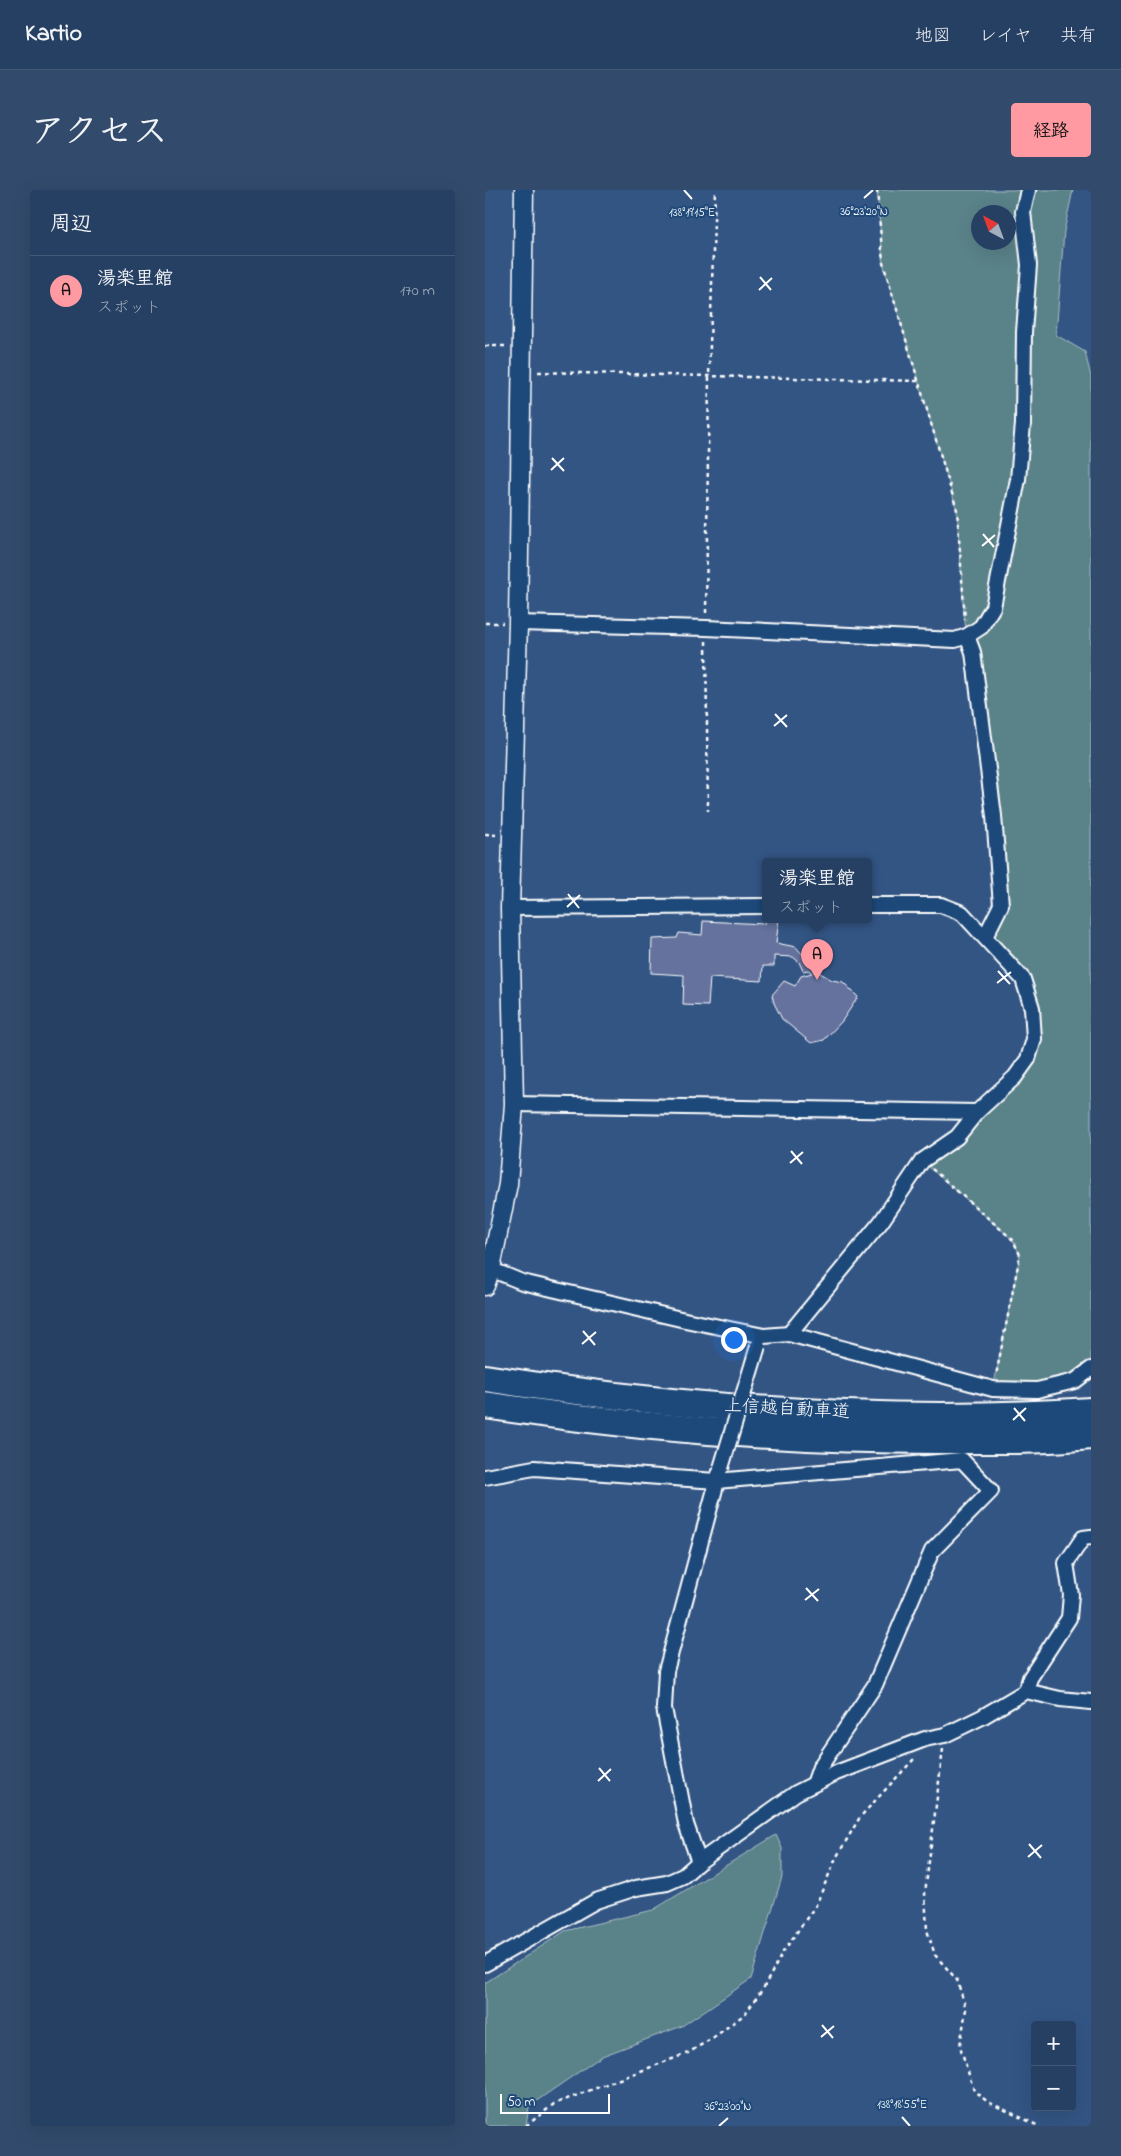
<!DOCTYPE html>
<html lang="ja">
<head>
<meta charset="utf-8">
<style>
	:root { --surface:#264063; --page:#324b6c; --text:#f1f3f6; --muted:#a4afbe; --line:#425978; --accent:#ff9aa2 }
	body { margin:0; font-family:"Indie Flower","Klee One",sans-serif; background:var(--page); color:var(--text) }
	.controls { position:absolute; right:15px; bottom:15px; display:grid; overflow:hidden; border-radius:5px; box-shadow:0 5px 20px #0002 }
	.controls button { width:45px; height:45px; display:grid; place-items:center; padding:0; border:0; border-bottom:1px solid var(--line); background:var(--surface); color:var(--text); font:25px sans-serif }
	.compass { position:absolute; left:486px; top:15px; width:45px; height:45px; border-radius:50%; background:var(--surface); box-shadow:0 5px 20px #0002; rotate:319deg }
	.scale { position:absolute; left:15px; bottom:12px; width:110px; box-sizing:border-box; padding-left:5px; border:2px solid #fff; border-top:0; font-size:14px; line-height:18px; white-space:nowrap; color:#fff; -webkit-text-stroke:4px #1f4a7a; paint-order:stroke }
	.you { position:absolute; left:248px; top:1149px; width:18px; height:18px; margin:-12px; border:4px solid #fff; border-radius:50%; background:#1a73e8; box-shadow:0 0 0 8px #1a73e833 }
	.badge { display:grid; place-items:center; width:32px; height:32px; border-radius:50%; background:var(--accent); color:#111; font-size:16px; font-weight:700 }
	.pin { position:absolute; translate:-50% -41px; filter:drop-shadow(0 1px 2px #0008) }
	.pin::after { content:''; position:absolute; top:26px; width:18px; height:15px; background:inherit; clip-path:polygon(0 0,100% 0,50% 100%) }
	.popup { position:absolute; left:277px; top:668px; width:110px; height:65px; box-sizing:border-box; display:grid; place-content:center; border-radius:5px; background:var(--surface); filter:drop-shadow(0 1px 4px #0005); font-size:16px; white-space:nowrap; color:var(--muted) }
	.popup b { font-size:19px; color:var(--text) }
	.popup::after { content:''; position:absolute; left:50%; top:100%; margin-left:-10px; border:10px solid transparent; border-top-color:var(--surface) }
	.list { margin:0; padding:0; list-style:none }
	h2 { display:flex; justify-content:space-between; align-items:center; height:65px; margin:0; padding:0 20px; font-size:21px }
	h2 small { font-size:16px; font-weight:400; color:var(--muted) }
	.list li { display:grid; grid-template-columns:32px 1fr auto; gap:15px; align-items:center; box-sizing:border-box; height:70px; padding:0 20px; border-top:1px solid var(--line) }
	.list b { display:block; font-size:19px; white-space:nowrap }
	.list p { margin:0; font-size:16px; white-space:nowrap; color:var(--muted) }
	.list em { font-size:16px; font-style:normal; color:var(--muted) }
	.map { position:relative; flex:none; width:606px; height:1936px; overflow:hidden; border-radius:5px }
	header { display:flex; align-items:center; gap:30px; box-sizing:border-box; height:70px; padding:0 25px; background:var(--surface); border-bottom:1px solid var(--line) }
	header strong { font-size:24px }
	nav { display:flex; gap:28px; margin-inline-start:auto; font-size:18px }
	.intro { display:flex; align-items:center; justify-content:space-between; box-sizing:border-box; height:120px; padding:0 30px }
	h1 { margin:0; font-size:35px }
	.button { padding:12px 22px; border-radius:5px; background:var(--accent); color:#111; font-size:18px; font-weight:700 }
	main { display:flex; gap:30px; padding:0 30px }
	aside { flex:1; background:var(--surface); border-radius:5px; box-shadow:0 5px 20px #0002 }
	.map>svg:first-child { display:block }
	.green { fill:#5a8289; stroke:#acc0c4; fill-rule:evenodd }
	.building { fill:#65729e; stroke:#fff }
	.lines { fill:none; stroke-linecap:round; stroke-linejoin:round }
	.minor-casing { stroke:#fff; stroke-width:18 }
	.tertiary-casing { stroke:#fff; stroke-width:21 }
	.motorway-casing { stroke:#fff; stroke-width:30 }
	.path { stroke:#fff; stroke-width:2.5; stroke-dasharray:4 4; stroke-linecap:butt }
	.minor { stroke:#1f4a7a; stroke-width:14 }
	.tertiary { stroke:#1f4a7a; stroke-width:18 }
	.motorway { stroke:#1f4a7a; stroke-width:26 }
	.minor-bridge-casing { stroke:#fff; stroke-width:18; stroke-linecap:butt }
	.minor-bridge { stroke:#1f4a7a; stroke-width:14 }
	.ticks { fill:none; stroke:#fff; stroke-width:2 }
	.labels { text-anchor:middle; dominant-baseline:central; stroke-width:4; stroke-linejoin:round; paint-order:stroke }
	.street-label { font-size:18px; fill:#fff; stroke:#1f4a7a }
	.ticks-label { font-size:12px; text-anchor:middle; fill:#fff; stroke:#1f4a7a; stroke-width:4; stroke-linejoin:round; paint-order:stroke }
</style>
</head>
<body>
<header>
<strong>Kartio</strong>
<nav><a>地図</a><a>レイヤ</a><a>共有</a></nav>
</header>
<div class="intro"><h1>アクセス</h1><a class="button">経路</a></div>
<main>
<aside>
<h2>周辺<small></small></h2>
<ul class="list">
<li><span class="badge">A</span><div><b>湯楽里館</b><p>スポット</p></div><em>170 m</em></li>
</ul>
</aside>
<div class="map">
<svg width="606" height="1936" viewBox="0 0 606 1936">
	<rect width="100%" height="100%" fill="#335584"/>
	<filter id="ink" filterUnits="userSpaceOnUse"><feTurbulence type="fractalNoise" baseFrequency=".02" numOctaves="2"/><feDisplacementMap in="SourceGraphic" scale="10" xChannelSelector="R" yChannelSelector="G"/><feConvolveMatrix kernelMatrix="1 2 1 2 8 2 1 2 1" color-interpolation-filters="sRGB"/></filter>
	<g filter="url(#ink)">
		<g class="green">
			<path d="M 392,0 L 588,0 L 579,41 L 571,145 L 600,162 L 606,187 L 606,1175 L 584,1187 L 508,1199 L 535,1065 L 528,1050 L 437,971 L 530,887 L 549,849 L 538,789 L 500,747 L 516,715 L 479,424 L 472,320 L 398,73 ZM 493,22 L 524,22 L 524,52 L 493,52 Z"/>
			<path d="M 291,1645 L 297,1658 L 297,1687 L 266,1789 L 197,1836 L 117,1866 L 44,1916 L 41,1936 L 0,1936 L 0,1793 L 80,1741 L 168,1720 Z"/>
		</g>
		<path class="building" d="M 280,727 L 281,729 L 294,729 L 291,753 L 311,757 L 319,766 L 323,765 L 330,772 L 328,775 L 330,780 L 347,790 L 358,792 L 373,807 L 357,831 L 339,850 L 326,853 L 297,829 L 289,813 L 287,805 L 299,791 L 310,796 L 316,786 L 327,783 L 323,780 L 318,781 L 314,772 L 308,767 L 289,766 L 289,776 L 278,776 L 277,791 L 225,788 L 223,816 L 198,815 L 199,785 L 166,783 L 167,749 L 192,748 L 194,743 L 217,745 L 218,731 L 279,734 Z"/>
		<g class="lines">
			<g class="minor-casing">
				<g id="minor">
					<path d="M 33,433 L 221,438 L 470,450 L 482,446 L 496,437 L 508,417 L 533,289 L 538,234 L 539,142 L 544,75 L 538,22 L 543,0"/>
					<path d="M 482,446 L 488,462 L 509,626 L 516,715 L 500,747"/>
					<path d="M 25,718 L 281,716"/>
					<path d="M 29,914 L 492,922"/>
					<path d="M 0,1077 L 37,1092 L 200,1130 L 279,1146 L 304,1144 L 508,1199 L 552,1200 L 590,1191 L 606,1179"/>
					<path d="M 304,1144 L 396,1032 L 437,971 L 472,947 L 492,922 L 530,887 L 543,869 L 549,849 L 547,818 L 538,789 L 477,723 L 456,715 L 383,715"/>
					<path d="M 0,1287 L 49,1278 L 231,1291 L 477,1270 L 506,1301 L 447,1361 L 390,1495 L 335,1577 L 329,1594"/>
					<path d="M 541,1501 L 545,1488 L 584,1428 L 586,1405 L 581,1373 L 598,1348 L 606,1347"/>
					<path d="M 214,1672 L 201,1634 L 179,1518 L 181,1481 L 234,1284"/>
					<path d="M 0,1774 L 111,1711 L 151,1698 L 182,1693 L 198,1686 L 214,1672 L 311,1603 L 351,1583 L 440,1549 L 460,1545 L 497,1527 L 541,1501 L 575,1509 L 606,1512"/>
				</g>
			</g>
			<g class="tertiary-casing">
				<path id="tertiary" d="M 0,1096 L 6,1078 L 23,994 L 29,914 L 25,718 L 33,433 L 39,0"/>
			</g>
			<g class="motorway-casing">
				<g id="motorway">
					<path d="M 0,1188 C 200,1219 404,1235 606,1221"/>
					<path d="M 0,1215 C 150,1238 300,1250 451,1250 C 503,1250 555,1251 606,1246"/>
				</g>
			</g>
			<g class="path">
				<path d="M 392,0 L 398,73 L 472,320 L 480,430"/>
				<path d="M 0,156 L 21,156"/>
				<path d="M 53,182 L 434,191"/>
				<path d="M 221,423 L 224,186 L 230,0"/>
				<path d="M 0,433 L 18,433"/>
				<path d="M 221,451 L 223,621"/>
				<path d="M 0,644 L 11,645"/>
				<path d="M 447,979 L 528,1050 L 535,1065 L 511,1185"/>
				<path d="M 458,1559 L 440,1703 L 442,1740 L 450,1765 L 472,1790 L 481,1819 L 475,1856 L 489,1901 L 503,1912 L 554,1936"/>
				<path d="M 41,1936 L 69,1914 L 203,1863 L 229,1847 L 260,1824 L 279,1797 L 298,1762 L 331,1715 L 351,1668 L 375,1627 L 429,1569"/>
			</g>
			<use href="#minor" class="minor"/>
			<use href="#tertiary" class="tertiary"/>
			<use href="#motorway" class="motorway"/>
			<g class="minor-bridge-casing">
				<path id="minor-bridge" d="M 236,1278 L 273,1156"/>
			</g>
			<use href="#minor-bridge" class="minor-bridge"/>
		</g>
	</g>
	<path class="ticks" d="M 199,0 L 207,9M 379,8 L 388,0M 275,87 L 286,100M 274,100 L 287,88M 67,268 L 79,281M 66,280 L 79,268M 498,344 L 509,357M 497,356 L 510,345M 290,524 L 302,537M 289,536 L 302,525M 83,704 L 94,718M 82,717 L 95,705M 513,781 L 525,794M 512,793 L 526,782M 306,961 L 317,974M 305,973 L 318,962M 98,1141 L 110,1155M 97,1154 L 111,1142M 529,1218 L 540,1231M 528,1230 L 541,1218M 321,1398 L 333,1411M 320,1410 L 334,1399M 114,1578 L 125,1591M 113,1591 L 126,1579M 544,1654 L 556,1668M 543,1667 L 557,1655M 337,1835 L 348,1848M 336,1847 L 349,1836M 417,1927 L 425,1936M 234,1936 L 243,1928"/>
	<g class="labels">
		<g class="street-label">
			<text transform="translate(302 1220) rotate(3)">上信越自動車道</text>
		</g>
	</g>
	<g class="ticks-label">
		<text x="379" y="25">36°23'20"N</text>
		<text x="207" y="26">138°19'15"E</text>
		<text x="417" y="1918">138°18'55"E</text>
		<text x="243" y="1920">36°23'00"N</text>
	</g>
</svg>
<div class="controls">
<button>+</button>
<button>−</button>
</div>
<svg class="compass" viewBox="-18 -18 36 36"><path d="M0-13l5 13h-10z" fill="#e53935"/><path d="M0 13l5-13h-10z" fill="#a4afbe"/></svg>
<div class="scale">50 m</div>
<div class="you"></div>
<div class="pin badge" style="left:332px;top:790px">A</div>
<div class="popup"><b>湯楽里館</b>スポット</div>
</div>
</main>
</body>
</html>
